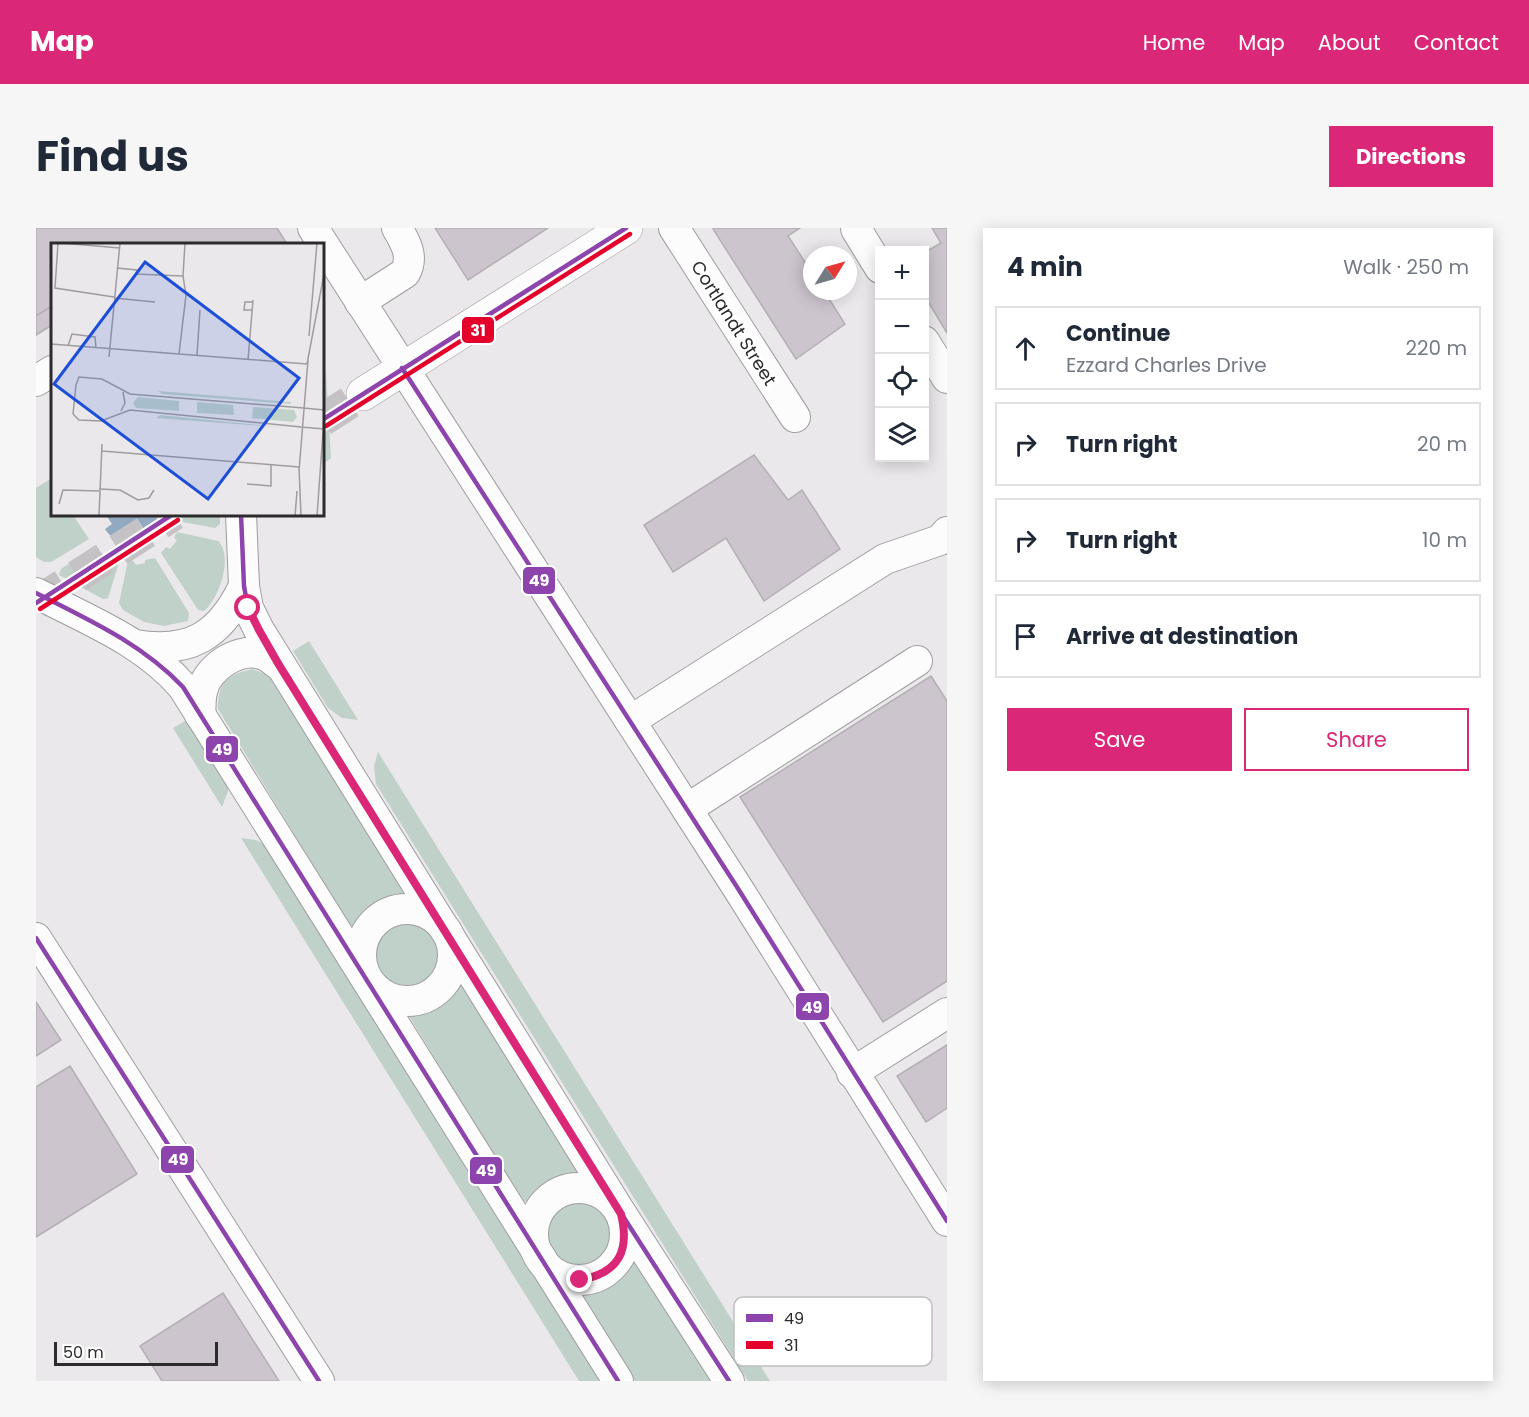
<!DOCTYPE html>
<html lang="en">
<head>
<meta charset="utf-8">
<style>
	:root { --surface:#fff; --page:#f6f6f7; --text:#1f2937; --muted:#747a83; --line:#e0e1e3; --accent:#db2777 }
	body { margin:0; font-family:Poppins,sans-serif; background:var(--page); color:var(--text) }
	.controls { position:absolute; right:18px; top:18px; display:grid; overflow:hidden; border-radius:0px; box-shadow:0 3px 15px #0003 }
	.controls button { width:54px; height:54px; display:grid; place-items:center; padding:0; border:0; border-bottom:2px solid var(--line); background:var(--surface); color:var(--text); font:30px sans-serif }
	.compass { position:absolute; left:767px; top:18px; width:54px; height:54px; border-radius:50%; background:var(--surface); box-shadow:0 3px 15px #0003; rotate:53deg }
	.scale { position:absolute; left:18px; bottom:15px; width:164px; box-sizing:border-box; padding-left:6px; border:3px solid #2c2a2c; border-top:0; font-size:16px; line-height:21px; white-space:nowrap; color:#2c2a2c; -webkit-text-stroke:4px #fff; paint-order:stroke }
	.stop { position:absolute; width:18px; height:18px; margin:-14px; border:4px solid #db2777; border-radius:50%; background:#fff }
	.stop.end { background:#db2777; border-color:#fff; box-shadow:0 2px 6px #0008 }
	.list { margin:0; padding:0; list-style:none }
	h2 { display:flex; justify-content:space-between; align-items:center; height:78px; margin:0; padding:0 24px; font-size:26px }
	h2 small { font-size:20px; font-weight:400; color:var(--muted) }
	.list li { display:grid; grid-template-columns:39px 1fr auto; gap:18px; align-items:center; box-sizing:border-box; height:84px; margin:0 12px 12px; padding:0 12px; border:2px solid var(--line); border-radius:0px }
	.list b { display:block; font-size:22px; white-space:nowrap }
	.list p { margin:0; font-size:20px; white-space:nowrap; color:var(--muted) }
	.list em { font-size:20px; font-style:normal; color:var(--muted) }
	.actions { display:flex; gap:12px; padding:18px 24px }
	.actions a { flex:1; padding:14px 0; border:2px solid var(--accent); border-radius:0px; text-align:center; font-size:21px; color:var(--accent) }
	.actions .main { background:var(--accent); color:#fff }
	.icon { flex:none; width:33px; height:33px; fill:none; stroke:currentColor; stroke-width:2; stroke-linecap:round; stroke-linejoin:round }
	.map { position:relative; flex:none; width:911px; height:1153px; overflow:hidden; border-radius:0px }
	header { display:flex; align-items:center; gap:36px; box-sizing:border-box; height:84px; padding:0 30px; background:var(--accent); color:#fff }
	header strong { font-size:28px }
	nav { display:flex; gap:33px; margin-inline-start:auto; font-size:21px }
	.intro { display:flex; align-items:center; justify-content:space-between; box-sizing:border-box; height:144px; padding:0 36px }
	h1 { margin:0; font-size:42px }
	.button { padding:15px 27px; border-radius:0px; background:var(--accent); color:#fff; font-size:21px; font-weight:700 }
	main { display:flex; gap:36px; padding:0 36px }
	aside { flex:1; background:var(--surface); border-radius:0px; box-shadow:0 3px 15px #0003 }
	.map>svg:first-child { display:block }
	.green { fill:#c0d1c9; fill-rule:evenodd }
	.water { fill:#91aac2 }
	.building { fill:#cdc5ce; stroke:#b2b0b2; stroke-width:1.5 }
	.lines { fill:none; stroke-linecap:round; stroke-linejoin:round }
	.major-tunnel { stroke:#c5c2c5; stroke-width:33; stroke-dasharray:33 16; stroke-linecap:butt }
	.minor-casing { stroke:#9f9d9f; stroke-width:32 }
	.major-casing { stroke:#9f9d9f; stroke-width:34 }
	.minor { stroke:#fcfcfc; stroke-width:30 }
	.major { stroke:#fcfcfc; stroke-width:33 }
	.bus-1-casing { stroke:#fff; stroke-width:9 }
	.bus-2-casing { stroke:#fff; stroke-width:9 }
	.bus-1 { stroke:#8e44ad; stroke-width:4.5 }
	.bus-2 { stroke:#e4002b; stroke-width:4.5 }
	.route { stroke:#db2777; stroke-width:8 }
	.labels { text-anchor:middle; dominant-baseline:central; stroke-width:6; stroke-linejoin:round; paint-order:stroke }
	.street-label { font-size:18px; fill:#2c2a2c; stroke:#fff }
	.inset-road { fill:none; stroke:#9f9c9f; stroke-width:1.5 }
	.view { fill:#1d4ed8; fill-opacity:0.15; stroke:#1d4ed8; stroke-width:3 }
	.inset-edge { fill:none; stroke:#2c2a2c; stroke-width:3 }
	.key { fill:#fff; stroke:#c0bfc0; stroke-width:1.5 }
	.key-label { font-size:16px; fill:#2c2a2c }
	.line-badge { stroke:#fff; stroke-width:2 }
	.badge-label { font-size:16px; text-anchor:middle; font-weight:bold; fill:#fff }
</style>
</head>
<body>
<header>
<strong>Map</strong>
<nav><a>Home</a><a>Map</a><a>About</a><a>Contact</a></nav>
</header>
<div class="intro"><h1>Find us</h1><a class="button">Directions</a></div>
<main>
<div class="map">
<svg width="911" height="1153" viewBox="0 0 911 1153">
	<rect width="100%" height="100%" fill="#ebe8eb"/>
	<g class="green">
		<path d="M 287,141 L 290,146 L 295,230 L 287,236 Z"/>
		<path d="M 14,251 L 16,255 L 16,286 L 37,287 L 53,311 L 15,334 L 8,334 L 0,329 L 0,260 Z"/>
		<path d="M 142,287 L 184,287 L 184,296 L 179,300 L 141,293 Z"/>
		<path d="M 141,304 L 182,313 C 198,328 183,371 168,383 L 162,382 L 125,325 L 130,319 L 134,321 L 141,312 L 138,310 Z"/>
		<path d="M 59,318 L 61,322 L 77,334 L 79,332 L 83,335 L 72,370 L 67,371 L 23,347 L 25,341 ZM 58,333 L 64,337 L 66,348 L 59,354 L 52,354 L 47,347 L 46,343 L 52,334 Z"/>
		<path d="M 119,330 L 153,385 L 152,393 L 128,398 L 108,394 L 87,382 L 83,375 L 92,333 L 97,333 L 100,337 L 109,335 L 109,332 Z"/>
		<path d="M 273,413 L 322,492 L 306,490 L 292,480 L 257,423 Z"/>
		<path d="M 216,441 L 240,450 L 373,665 L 367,674 L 350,677 L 321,701 L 312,695 L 182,481 C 182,454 191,447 216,441 Z"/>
		<path d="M 154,490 L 192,555 L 192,563 L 186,579 L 137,500 Z"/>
		<path d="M 342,524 L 734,1153 L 712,1153 L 340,556 L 338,538 Z"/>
		<path d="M 205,610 L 220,612 L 228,616 L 565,1153 L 543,1153 Z"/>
		<circle cx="371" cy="723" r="34"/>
		<path d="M 424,751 L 544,943 L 541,947 L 517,955 L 498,974 L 487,973 L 484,970 L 373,788 L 373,783 C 379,776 392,775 400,771 C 409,765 414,755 424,751 Z"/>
		<circle cx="545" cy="1003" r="34"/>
		<path d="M 598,1031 L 679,1153 L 599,1153 L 548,1071 L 546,1062 C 553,1055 566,1055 574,1050 C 583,1045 589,1033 598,1031 Z"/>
	</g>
	<path class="water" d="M 70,287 L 125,287 C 129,320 85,327 69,301 L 76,296 Z"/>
	<g class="building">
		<path d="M 0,0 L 241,0 L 251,16 L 16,16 L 16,78 L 0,88 Z"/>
		<path d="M 399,0 L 512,0 L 432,52 Z"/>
		<path d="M 679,0 L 764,0 L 752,8 L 776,45 L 776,63 L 788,63 L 809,96 L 760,131 L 677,1 Z"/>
		<path d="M 896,0 L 911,0 L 911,105 L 888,67 L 888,25 L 905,15 Z"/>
		<path d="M 16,78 L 16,97 L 0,107 L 0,88 Z"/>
		<path d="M 718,227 L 752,272 L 766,262 L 804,321 L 728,373 L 690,310 L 637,344 L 608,297 Z"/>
		<path d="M 895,448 L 911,473 L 911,753 L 847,794 L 704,569 Z"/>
		<path d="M 0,774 L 25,812 L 0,828 Z"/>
		<path d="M 911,817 L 911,880 L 890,894 L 861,848 Z"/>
		<path d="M 34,838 L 101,946 L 0,1009 L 0,859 Z"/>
		<path d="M 187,1065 L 243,1153 L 126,1153 L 104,1118 Z"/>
	</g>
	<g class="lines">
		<g class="major-tunnel">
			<path d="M 286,192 L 327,166"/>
			<path d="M 0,375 L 138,286"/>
		</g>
		<g class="minor-casing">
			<g id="minor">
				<path d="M 277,0 L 701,659 L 911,993"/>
				<path d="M 638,0 L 759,189"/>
				<path d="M 821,0 L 820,1 L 844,40"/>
				<path d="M 324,74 L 369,45 C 378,29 370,15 361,0"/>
				<path d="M 888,113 L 911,150"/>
				<path d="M 0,153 L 16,143"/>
				<path d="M 205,286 L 208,358 L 212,380 L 223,402 L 583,982 L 693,1153"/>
				<path d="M 0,365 C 52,392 109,414 147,459 L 582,1153"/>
				<path d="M 99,417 C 154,426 184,408 208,358"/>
				<path d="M 164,487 C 165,480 164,471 166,464 C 170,440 204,417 228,427 C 233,429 239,434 243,437"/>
				<path d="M 594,493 L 849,331 L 904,312 L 911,304"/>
				<path d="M 651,581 L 881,433"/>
				<circle cx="371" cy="727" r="46"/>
				<path d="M 0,710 L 283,1153"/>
				<path d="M 816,845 L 911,785"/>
				<circle cx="543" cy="1006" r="46"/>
			</g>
		</g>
		<g class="major-casing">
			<path id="major" d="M 327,166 L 590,0"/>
		</g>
		<use href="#minor" class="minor"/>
		<use href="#major" class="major"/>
		<g class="bus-1-casing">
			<g id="bus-1">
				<path d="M 366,140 L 701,659 L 911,993"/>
				<path d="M 286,192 L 590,0"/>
				<path d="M 205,286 L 208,358 L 212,380 L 223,402 L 583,982 L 693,1153"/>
				<path d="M 0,365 C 53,392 105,415 147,459 L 582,1153"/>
				<path d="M 0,375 L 137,286"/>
				<path d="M 0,710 L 283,1153"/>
			</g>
		</g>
		<g class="bus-2-casing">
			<g id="bus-2">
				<path d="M 290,198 L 594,6"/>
				<path d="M 4,381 L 142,292"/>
			</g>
		</g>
		<use href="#bus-1" class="bus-1"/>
		<use href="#bus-2" class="bus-2"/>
	</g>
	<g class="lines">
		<path class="route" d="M 212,380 L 223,402 L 243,437 L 585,986 C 594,1023 583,1045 544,1052"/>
	</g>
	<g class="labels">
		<g class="street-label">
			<text transform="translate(698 95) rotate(58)">Cortlandt Street</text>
		</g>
	</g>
	<g transform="translate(15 15)">
		<rect width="273" height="273" fill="#ebe8eb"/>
		<path d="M 107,148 L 240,159 L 240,161 L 111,151 ZM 87,154 L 128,158 L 128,168 L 85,165 L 82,160 ZM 146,159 L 182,162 L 183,172 L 146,170 ZM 202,164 L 243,167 L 246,174 L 242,179 L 201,175 ZM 109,172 L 238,185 L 105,175 Z" fill="#c0d1c9"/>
		<path class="inset-road" d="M 7,0 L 4,45 L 63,54M 10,0 L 69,5M 66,25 L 86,27 L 85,31 L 132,33M 63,55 L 104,59M 201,67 L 193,67 L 194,59 L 202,59M 258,93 L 266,0M 0,101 L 256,121M 17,103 L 21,91 L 44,94 L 45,105M 128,111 L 135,52 L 132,33 L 134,0M 146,112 L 149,67M 58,114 L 69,0M 197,117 L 202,57M 256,121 L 273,31M 253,165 L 273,167M 70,168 L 74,160 L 72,149M 250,184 L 79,167 L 50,178 L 28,177 L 22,171 L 25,142 L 28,134 L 51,136 L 79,151 L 253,165M 250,184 L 273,186M 51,208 L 248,224M 248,224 L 250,273M 248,228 L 257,117M 196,241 L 220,243 L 220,221M 48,246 L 69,247 L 87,257 L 98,255 L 103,247M 8,261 L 12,247 L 48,248M 0,273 L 23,273M 48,273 L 51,201M 244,273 L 246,248M 266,273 L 273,175"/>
		<path class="view" d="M 94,19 L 248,135 L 157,256 L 3,141 Z"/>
		<rect width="273" height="273" class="inset-edge"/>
	</g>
	<rect x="698" y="1069" width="198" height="69" rx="9" class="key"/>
	<rect x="710" y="1086" width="27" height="8" fill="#8e44ad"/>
	<rect x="710" y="1113" width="27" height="8" fill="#e4002b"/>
	<g class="key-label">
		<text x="748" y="1096">49</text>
		<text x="748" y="1123">31</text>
	</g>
	<g class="line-badge">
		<rect x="425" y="88" width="34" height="28" rx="6" fill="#e4002b"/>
		<rect x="486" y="338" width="34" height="29" rx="6" fill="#8e44ad"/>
		<rect x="169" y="507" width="34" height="28" rx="6" fill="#8e44ad"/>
		<rect x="759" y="764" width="35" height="29" rx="6" fill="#8e44ad"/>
		<rect x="124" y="917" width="35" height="29" rx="6" fill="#8e44ad"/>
		<rect x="433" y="928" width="34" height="29" rx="6" fill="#8e44ad"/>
	</g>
	<g class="badge-label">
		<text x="442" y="108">31</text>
		<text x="503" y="358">49</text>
		<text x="186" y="527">49</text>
		<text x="776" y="785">49</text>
		<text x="142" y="937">49</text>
		<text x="450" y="948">49</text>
	</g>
</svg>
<div class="controls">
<button>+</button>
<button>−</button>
<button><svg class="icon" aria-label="locate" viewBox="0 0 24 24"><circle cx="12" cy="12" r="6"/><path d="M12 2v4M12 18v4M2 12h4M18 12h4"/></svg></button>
<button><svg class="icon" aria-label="layers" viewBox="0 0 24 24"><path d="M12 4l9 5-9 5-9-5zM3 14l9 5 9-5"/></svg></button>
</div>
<svg class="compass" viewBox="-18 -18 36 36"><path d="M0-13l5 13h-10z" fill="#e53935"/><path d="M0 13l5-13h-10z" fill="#747a83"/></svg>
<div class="scale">50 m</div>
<div class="stop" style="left:212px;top:380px"></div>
<div class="stop end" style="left:544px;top:1052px"></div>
</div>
<aside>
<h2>4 min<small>Walk · 250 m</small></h2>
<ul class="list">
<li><svg class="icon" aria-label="ahead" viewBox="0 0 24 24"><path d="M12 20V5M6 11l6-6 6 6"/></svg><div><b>Continue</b><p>Ezzard Charles Drive</p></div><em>220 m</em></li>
<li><svg class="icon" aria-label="right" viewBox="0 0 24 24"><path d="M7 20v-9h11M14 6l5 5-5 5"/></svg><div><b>Turn right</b></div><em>20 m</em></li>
<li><svg class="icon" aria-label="right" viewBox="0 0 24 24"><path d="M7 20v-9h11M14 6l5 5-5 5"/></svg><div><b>Turn right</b></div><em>10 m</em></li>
<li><svg class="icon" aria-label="arrive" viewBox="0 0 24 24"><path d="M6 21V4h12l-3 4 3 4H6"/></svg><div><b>Arrive at destination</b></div></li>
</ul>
<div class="actions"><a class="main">Save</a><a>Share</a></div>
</aside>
</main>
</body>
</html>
